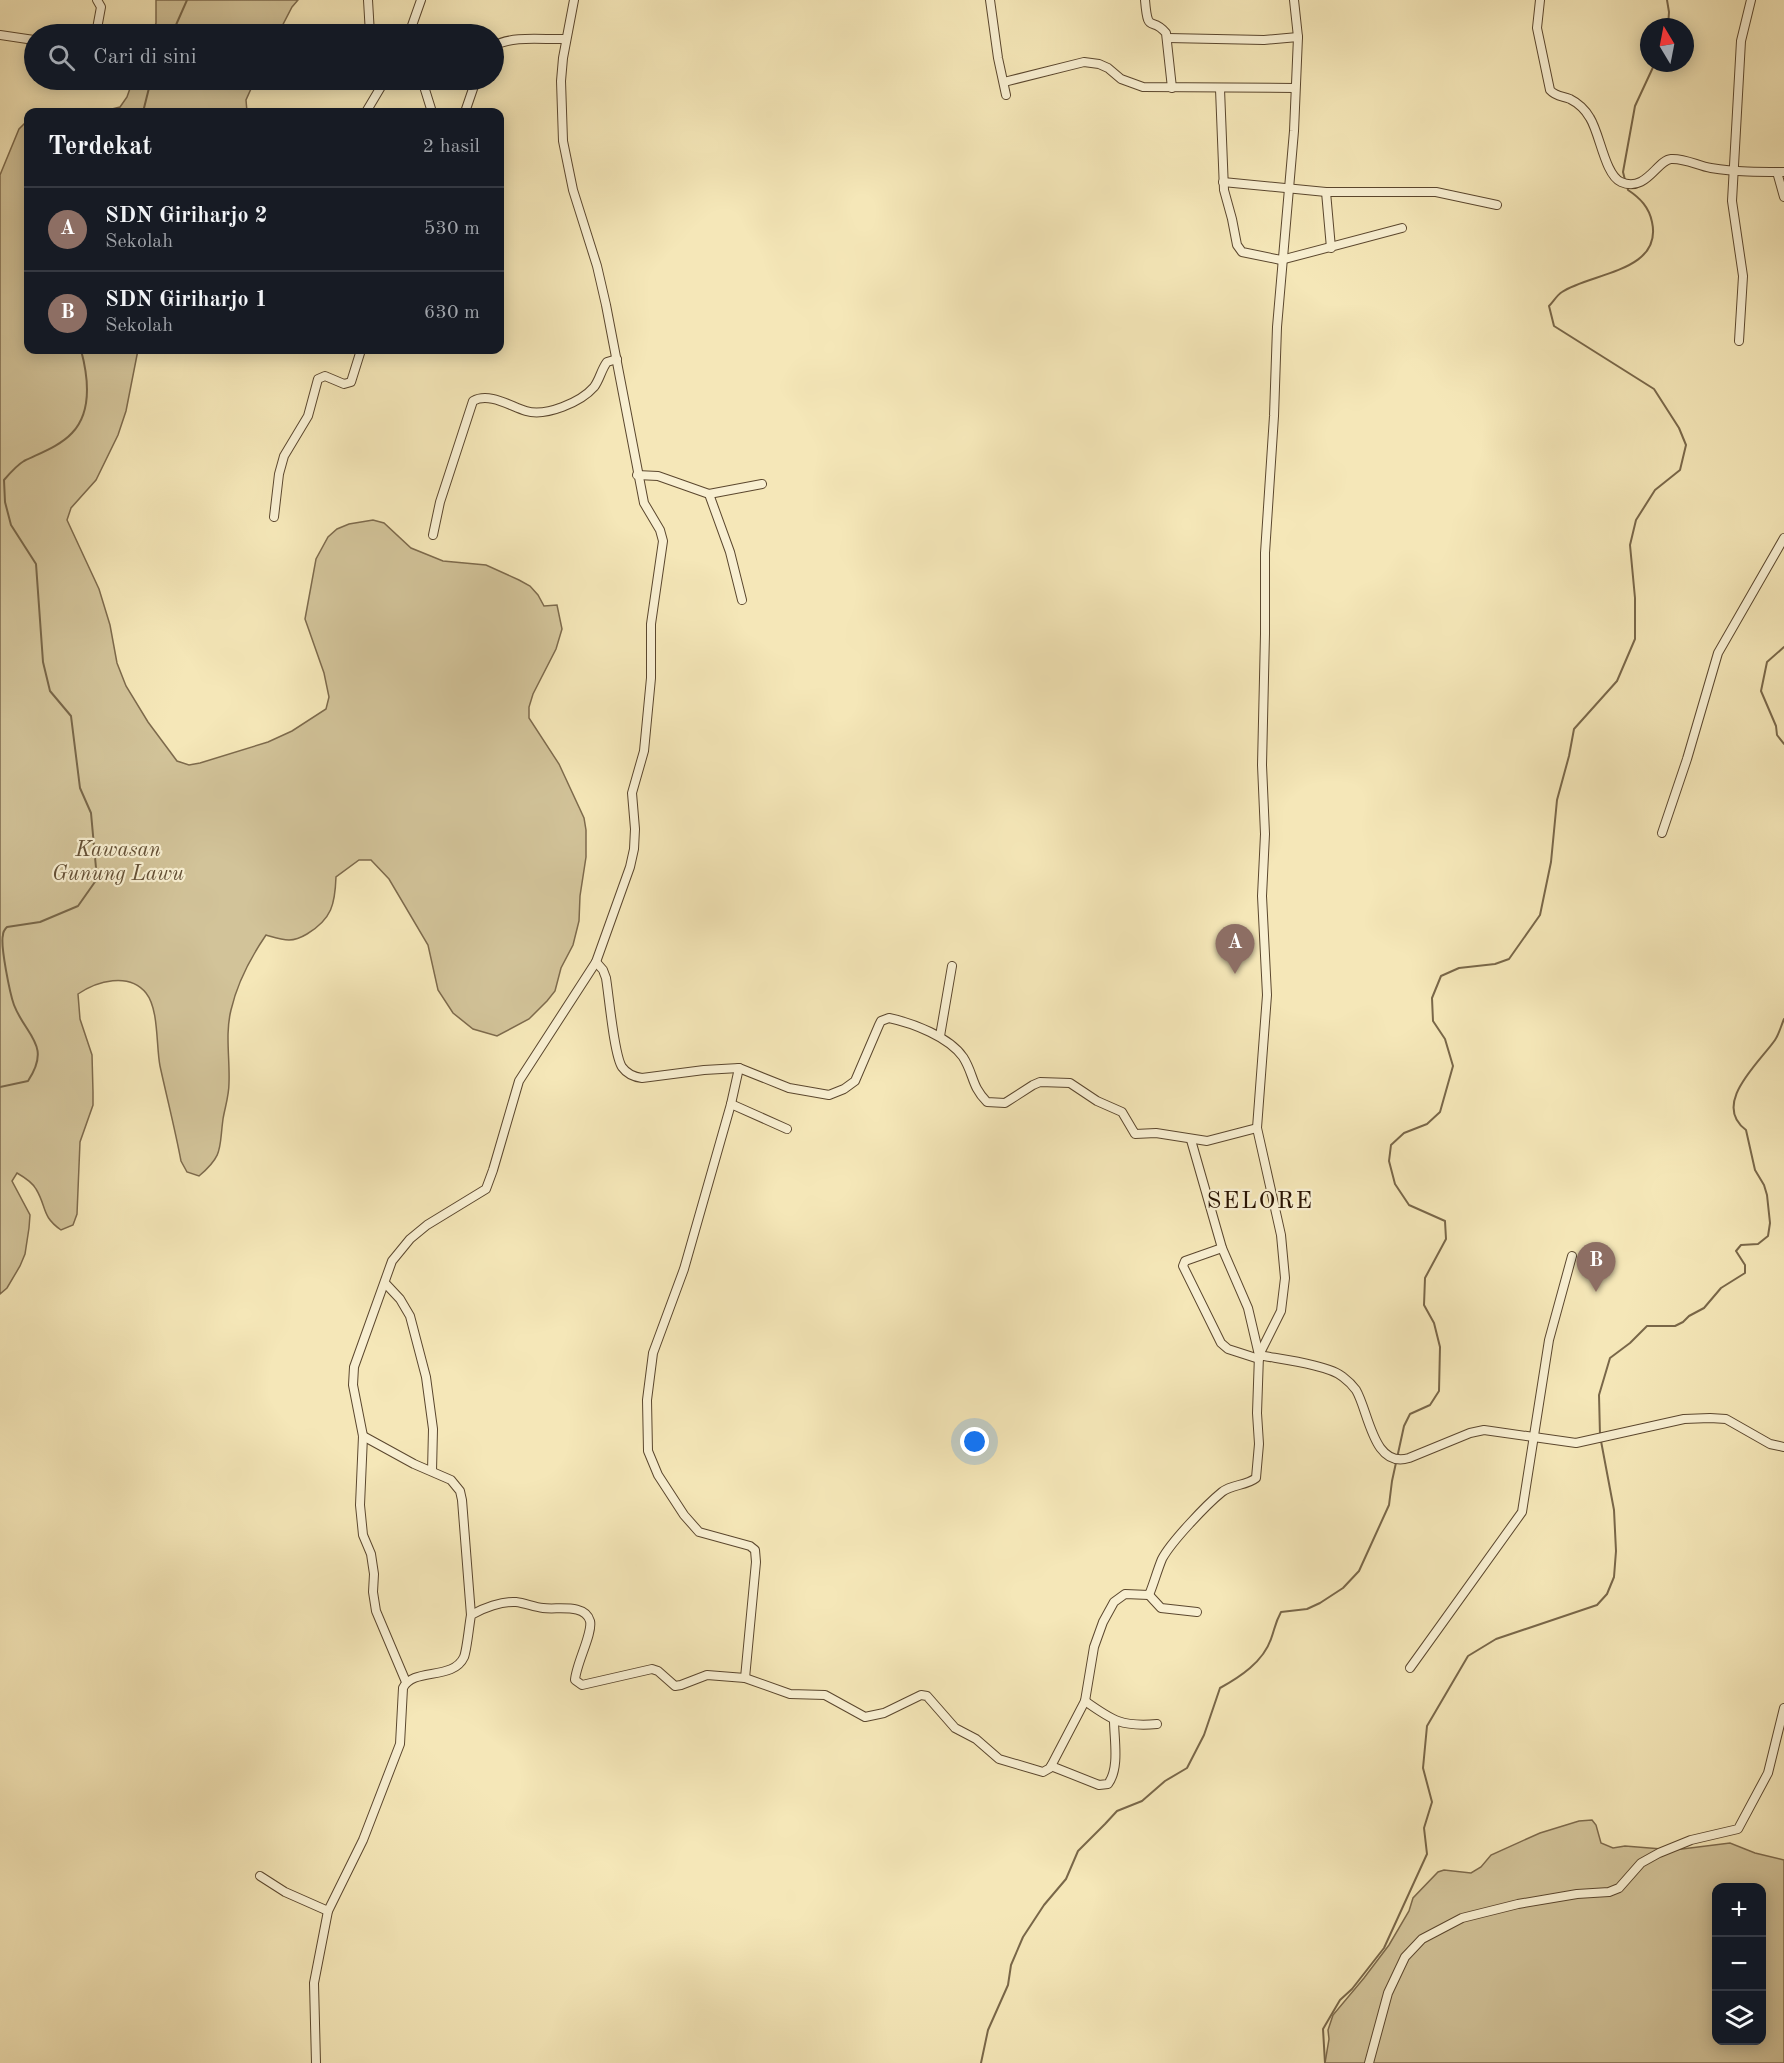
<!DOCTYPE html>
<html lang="id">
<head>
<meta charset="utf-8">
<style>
	:root { --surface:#171b24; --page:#20242c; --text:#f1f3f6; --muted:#9ea1a6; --line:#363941; --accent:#ea580c }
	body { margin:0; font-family:"Old Standard TT",serif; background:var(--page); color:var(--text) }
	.controls { position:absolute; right:18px; bottom:18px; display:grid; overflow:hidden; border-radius:12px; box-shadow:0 3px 15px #0003 }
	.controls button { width:54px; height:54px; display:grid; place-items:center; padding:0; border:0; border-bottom:2px solid var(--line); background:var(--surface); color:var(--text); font:30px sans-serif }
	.compass { position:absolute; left:1640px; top:18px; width:54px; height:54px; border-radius:50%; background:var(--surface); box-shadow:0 3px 15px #0003; rotate:350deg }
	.you { position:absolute; left:975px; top:1442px; width:21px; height:21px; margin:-15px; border:4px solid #fff; border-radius:50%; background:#1a73e8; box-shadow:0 0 0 9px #1a73e833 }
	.badge { display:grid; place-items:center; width:39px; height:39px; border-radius:50%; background:var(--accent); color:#fff; font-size:20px; font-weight:700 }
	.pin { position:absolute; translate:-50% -50px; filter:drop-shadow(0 2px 3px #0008) }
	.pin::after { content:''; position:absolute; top:32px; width:21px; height:18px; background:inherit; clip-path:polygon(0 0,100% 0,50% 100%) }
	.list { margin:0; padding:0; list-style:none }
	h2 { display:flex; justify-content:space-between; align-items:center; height:78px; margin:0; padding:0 24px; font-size:26px }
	h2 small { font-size:20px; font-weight:400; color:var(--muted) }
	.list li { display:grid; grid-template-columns:39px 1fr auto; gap:18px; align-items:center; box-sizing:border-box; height:84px; padding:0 24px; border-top:2px solid var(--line) }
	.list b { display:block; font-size:22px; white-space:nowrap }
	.list p { margin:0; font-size:20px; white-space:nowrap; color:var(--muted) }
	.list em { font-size:20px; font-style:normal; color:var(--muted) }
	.icon { flex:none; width:33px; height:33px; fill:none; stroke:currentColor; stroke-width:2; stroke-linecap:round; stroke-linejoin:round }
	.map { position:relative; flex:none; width:1784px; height:2063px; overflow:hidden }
	.search { position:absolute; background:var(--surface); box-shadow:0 3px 15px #0003; left:24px; top:24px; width:480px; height:66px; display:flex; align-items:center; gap:15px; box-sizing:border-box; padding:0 21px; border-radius:33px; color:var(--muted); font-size:22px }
	.panel { position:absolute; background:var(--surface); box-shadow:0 3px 15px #0003; left:24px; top:108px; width:480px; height:246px; border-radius:12px }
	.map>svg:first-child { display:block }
	.green { fill:#d2c399; stroke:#7d6a4c; stroke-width:1.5; fill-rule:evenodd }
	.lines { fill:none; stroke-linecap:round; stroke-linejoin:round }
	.stream { stroke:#796749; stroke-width:2 }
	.minor-casing { stroke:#5b472e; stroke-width:10 }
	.minor { stroke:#f8efd1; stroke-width:8 }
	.labels { text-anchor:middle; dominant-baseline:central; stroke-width:4.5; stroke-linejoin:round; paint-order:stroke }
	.park-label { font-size:21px; font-style:italic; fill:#645036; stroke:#f8efd1 }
	.quarter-label { font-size:24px; letter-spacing:1.5px; fill:#281200; stroke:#f8efd1 }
</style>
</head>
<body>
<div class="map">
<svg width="1784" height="2063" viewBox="0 0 1784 2063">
	<rect width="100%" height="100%" fill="#f5e7b8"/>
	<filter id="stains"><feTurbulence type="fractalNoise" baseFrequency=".00333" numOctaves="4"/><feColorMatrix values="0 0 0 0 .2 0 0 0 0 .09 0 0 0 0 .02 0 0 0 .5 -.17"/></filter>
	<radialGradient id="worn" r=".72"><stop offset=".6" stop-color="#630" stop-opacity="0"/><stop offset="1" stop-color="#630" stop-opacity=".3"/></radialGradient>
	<g class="green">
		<path d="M 156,0 L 298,0 L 292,7 L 278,34 L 152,34 L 156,23 Z"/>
		<path d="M 133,80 L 255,80 L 246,100 L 247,112 L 55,112 L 108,110 L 120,107 L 127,97 Z"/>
		<path d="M 28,120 L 28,350 L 138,350 L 126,411 L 118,435 L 96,480 L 71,508 L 67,520 L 99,589 L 110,625 L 117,663 L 126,686 L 148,722 L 177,761 L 189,765 L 200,763 L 268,742 L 292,731 L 326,709 L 329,697 L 324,673 L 305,619 L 316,559 L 328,537 L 337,529 L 349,524 L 373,520 L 384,523 L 411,548 L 443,561 L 486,565 L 519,580 L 530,586 L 538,595 L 544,606 L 557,605 L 562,629 L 556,649 L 533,694 L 529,707 L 529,718 L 559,764 L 584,818 L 586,830 L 586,857 L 580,896 L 579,921 L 573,945 L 561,968 L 555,991 L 547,1001 L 529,1019 L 497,1036 L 473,1029 L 453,1013 L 438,990 L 428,945 L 389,879 L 371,860 L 359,860 L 336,877 C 335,904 332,919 307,934 C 302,937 296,940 289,940 C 282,940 273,937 266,935 C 251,957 237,984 231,1010 C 225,1034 230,1059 229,1083 C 229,1096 225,1107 223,1119 C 219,1148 224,1155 199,1176 L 187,1172 L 181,1161 C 175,1129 167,1098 160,1066 C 156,1046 159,1009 146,993 C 129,972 97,981 78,994 L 80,1019 L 92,1055 L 93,1092 L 93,1105 L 80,1142 L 77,1214 L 73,1225 L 61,1230 C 41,1216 47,1207 36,1189 C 32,1182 24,1177 17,1173 L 12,1181 L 30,1215 L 29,1228 L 25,1254 L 20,1266 L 7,1288 L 0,1294 L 0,175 L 19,129 Z"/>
		<path d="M 1592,1820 L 1596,1825 L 1601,1843 L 1613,1848 L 1625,1846 L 1674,1850 L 1730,1843 L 1755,1853 L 1784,1860 L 1784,2063 L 1325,2063 L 1329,2039 L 1328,2030 L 1333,2015 L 1364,1978 L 1389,1945 L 1409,1911 L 1413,1898 L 1438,1872 L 1444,1870 L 1471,1873 L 1481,1867 L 1491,1855 L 1540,1833 L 1579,1821 ZM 1716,1888 L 1762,1888 L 1762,2040 L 1716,2040 Z"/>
	</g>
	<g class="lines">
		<g class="stream">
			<path d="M 1667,0 L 1669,12 L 1668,27"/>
			<path d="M 172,34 L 187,0"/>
			<path d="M 143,112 L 151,80"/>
			<path d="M 1625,180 L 1623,172 L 1635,106 L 1655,63"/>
			<path d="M 1784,647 L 1767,662 L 1761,691 L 1776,726 L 1777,735 L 1784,744"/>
			<path d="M 0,1087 L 28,1081 C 52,1045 26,1036 14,1005 C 10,994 0,945 3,935 C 3,932 5,929 7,927 L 40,922 L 78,906 L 97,879 L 91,813 L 80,788 L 71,716 L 50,691 L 43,662 L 36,564 L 11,525 L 5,502 L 4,480 C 10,473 17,465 24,461 C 40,453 60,446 72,433 C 93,411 88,376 81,350"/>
			<path d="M 1600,1435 L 1599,1395 L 1610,1358 L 1630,1343 L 1647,1326 L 1675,1326 L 1683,1322 L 1689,1316 L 1704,1308 L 1721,1288 L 1745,1273 L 1745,1265 L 1736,1251 L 1741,1245 L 1758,1244 L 1768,1236 L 1770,1223 L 1767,1195 L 1764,1185 L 1755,1170 L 1746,1130 C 1711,1104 1759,1063 1775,1040 C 1779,1034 1781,1026 1784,1019"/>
			<path d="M 981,2063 L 988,2030 L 1008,1985 L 1011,1965 L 1023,1937 L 1044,1905 L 1066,1879 L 1078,1851 L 1105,1824 L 1117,1811 L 1142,1801 L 1165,1781 L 1187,1768 L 1204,1735 L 1220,1688 C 1240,1677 1263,1662 1271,1639 C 1275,1628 1275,1623 1281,1612 L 1307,1609 L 1320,1603 L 1343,1588 L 1359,1571 L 1389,1505 L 1392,1481 L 1404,1426 L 1410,1414 L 1430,1405 L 1439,1391 L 1440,1347 L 1434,1323 L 1424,1305 L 1425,1278 L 1446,1239 L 1445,1221 L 1409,1205 L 1395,1184 L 1389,1161 L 1391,1145 L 1404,1133 L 1427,1124 L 1440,1112 L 1453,1066 L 1445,1039 L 1433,1021 L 1432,998 L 1441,976 L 1459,968 L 1495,964 L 1509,959 L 1540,915 L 1551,862 L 1557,800 L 1569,756 L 1574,729 L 1617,681 L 1635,639 L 1635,598 L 1630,545 L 1636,520 L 1655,490 L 1680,470 L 1686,445 L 1679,428 L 1654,389 L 1554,326 L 1549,306 C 1553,302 1557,295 1562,292 C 1590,273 1663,272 1652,222 C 1649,207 1640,198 1628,190 L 1627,186"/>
			<path d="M 1325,2063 L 1323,2029 L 1340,2000 L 1352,1989 L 1384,1948 L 1427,1854 L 1424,1828 L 1432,1802 L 1423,1768 L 1427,1726 L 1468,1656 L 1496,1639 L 1597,1605 L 1607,1594 L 1614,1577 L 1616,1551 L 1614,1510 L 1601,1441"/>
		</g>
		<g class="minor-casing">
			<g id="minor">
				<path d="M 368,0 L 370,34"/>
				<path d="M 990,0 L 998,58 L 1006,95"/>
				<path d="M 1145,0 C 1148,36 1151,15 1166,33 L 1172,88"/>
				<path d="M 1540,0 L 1537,28 L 1550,90 C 1556,97 1563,96 1570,99 C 1578,103 1586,111 1590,118 C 1600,134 1605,175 1621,182 C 1646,193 1657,160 1671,159 C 1685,158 1698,166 1711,168 C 1736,172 1759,172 1784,172"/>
				<path d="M 96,34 L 101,7 L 97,0"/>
				<path d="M 409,34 L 421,0"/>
				<path d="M 0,35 L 34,40"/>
				<path d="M 1168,38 L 1264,40 L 1298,37"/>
				<path d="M 494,46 C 513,35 544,40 566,39"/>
				<path d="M 422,80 L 432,112"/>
				<path d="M 46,81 L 47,80"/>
				<path d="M 1004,82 L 1084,62 L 1099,64 L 1108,68 L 1121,79 L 1143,87 L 1295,88"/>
				<path d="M 1220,89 L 1224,190 L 1232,219 L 1237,245 L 1242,252 L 1281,260 L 1402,228"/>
				<path d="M 366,112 L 385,80"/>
				<path d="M 465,112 L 476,80"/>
				<path d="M 1777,172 L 1784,197"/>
				<path d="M 1223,182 L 1326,192 L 1436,192 L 1497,205"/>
				<path d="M 1326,192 L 1331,248"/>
				<path d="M 1739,341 L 1743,276 L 1732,201 L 1741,41 L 1751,0"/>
				<path d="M 637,475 L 658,476 L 709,494 L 730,552 L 742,600"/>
				<path d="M 709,494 L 762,484"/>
				<path d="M 274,517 L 279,474 L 284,456 L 308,416 L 318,379 L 325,376 L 344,384 L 351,382 L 361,350"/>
				<path d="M 433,535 L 440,502 L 473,401 C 489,392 510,406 526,411 C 546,417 581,402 594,387 C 600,379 601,370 607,362 L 617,359"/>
				<path d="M 1662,833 L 1687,759 L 1718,653 L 1784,538"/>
				<path d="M 596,962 L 603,970 L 606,978 C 609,996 614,1055 622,1067 C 627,1074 634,1077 642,1078 L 704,1070 L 739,1068 L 789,1088 L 829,1095 L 844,1089 L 855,1081 L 879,1025 L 881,1021 L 889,1018 C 913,1023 949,1037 963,1057 C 974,1074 971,1086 987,1102 L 1005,1103 L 1033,1085 L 1040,1082 L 1070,1083 L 1097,1101 L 1122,1112 L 1135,1134 L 1156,1133 L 1207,1141 L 1257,1128"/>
				<path d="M 940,1036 L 952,966"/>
				<path d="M 739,1068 L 731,1104 L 684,1269 L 653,1353 L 647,1400 L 648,1451 L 658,1475 L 684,1515 L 699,1532 L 750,1546 L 755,1550 L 756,1562 L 745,1678"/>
				<path d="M 731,1104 L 787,1129"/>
				<path d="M 1222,1248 L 1185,1261 L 1183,1266 L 1221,1343 L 1228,1349 L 1259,1359"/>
				<path d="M 385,1283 L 400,1299 L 410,1316 L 426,1377 L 433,1429 L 432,1471"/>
				<path d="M 1259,1355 L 1281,1311 L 1285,1278 L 1281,1235 L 1257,1128 L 1267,995 L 1262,896 L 1265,834 L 1262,765 L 1265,634 L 1265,553 L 1274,416 L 1277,327 L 1294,131 L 1298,37 L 1294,0"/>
				<path d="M 1259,1355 C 1279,1359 1330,1365 1343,1377 C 1347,1380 1353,1386 1356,1390 C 1369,1412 1373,1469 1409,1458 L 1470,1433 L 1484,1430 L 1576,1443 L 1684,1419 L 1710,1418 L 1726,1419 L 1770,1444 L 1784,1447"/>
				<path d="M 363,1436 L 414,1464 L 451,1480 L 460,1491 L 462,1500 L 471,1615"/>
				<path d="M 1149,1595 L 1161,1608 L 1197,1612"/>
				<path d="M 1410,1668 L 1522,1512 L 1549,1340 L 1572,1256"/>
				<path d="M 406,1682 L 376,1611 L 373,1592 L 374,1574 L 371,1554 L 363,1535 L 360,1505 L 363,1436 L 353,1385 L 354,1367 L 392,1261 L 410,1239 L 427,1225 L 486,1189 L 493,1170 L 519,1081 L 596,962 L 630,867 L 634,849 L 635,829 L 632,793 L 644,751 L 651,678 L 651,624 L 663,541 L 660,530 L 644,503 L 606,305 L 597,266 L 573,190 L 563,141 L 561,81 L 563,58 L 574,0"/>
				<path d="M 1085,1701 C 1113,1721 1122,1727 1157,1724"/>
				<path d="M 1051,1766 L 1099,1785 L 1108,1784 C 1120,1768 1114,1739 1114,1720"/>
				<path d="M 260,1876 L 285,1892 L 328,1911"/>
				<path d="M 316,2063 L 314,1983 L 328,1911 L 363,1840 L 400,1744 L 403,1688 C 413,1667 453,1681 464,1657 C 467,1649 469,1626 471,1615 C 483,1608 502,1601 516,1602 C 525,1603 534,1607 543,1608 C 557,1610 585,1603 590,1621 C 593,1633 576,1664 575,1680 L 582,1685 L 652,1669 L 658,1671 L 675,1686 L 681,1685 L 707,1675 L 745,1678 L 790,1694 L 825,1695 L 865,1717 L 884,1713 L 921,1695 L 927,1696 L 955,1728 L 976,1739 L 999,1759 L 1043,1772 L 1050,1768 L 1085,1701 L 1094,1647 L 1103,1622 L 1114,1602 L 1125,1594 L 1149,1595 C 1154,1583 1157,1571 1162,1559 C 1171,1542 1206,1505 1222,1492 C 1232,1484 1246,1486 1256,1478 L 1259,1444 L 1257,1413 L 1259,1355 L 1248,1308 L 1222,1248 L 1191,1140"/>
				<path d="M 1369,2063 L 1388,1993 L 1405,1957 L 1422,1939 L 1462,1918 L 1518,1904 L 1577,1894 L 1609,1892 L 1619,1888 L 1641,1863 L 1659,1853 L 1691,1840 L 1738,1829 L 1768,1773 L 1784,1708"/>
			</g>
		</g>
		<use href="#minor" class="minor"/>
	</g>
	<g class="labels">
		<g class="park-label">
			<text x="118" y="850">Kawasan<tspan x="118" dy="24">Gunung Lawu</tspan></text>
		</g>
		<g class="quarter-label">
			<text x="1260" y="1202">SELORE</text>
		</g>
	</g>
	<rect width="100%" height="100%" filter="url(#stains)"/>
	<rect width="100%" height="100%" fill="url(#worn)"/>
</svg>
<div class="controls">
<button>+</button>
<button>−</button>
<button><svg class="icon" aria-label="layers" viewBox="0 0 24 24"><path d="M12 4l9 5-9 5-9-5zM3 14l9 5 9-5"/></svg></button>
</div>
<svg class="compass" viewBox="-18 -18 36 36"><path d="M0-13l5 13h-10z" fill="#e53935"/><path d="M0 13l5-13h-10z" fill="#9ea1a6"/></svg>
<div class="you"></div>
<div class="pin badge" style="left:1235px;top:974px;background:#8d6e63">A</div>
<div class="pin badge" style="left:1596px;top:1292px;background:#8d6e63">B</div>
<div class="search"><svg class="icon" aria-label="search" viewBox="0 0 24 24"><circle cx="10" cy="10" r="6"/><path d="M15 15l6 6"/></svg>Cari di sini</div>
<section class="panel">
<h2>Terdekat<small>2 hasil</small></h2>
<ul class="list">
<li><span class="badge" style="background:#8d6e63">A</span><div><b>SDN Giriharjo 2</b><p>Sekolah</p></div><em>530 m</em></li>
<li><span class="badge" style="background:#8d6e63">B</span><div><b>SDN Giriharjo 1</b><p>Sekolah</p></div><em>630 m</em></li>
</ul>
</section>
</div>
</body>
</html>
